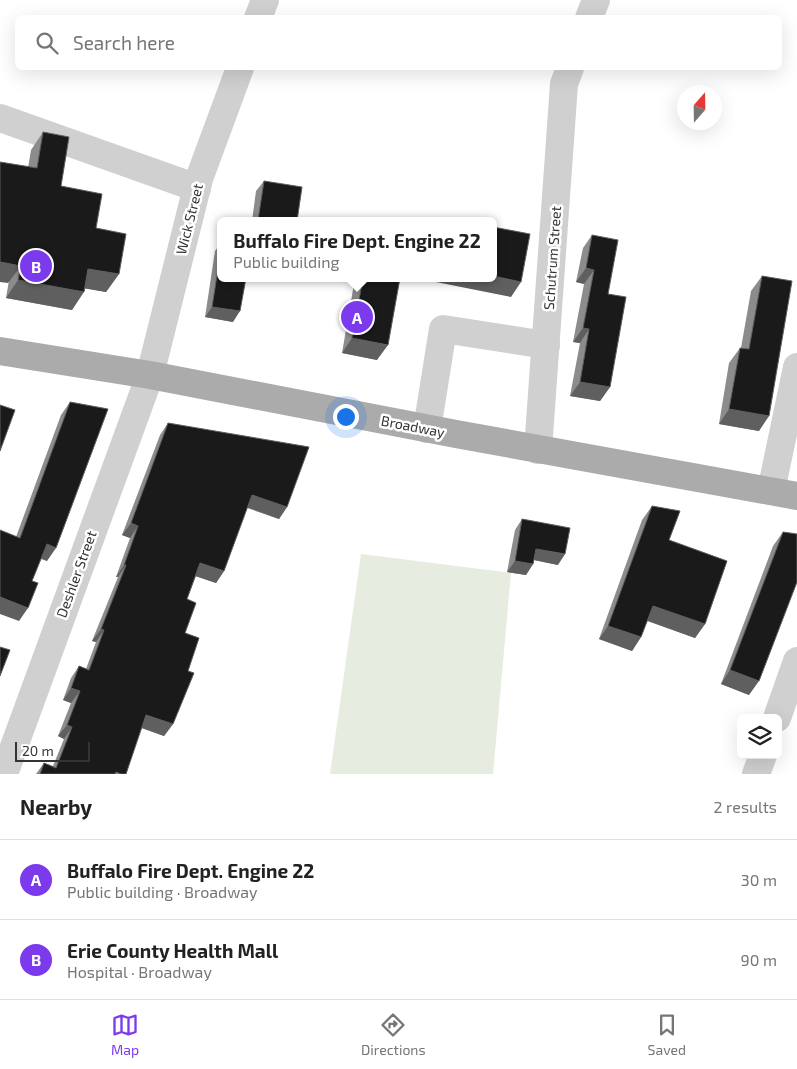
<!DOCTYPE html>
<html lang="en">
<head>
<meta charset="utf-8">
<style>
	:root { --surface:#fff; --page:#f2f2f2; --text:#222; --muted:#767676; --line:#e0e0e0; --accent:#7c3aed }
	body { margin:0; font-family:"Exo 2",sans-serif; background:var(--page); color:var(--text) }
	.controls { position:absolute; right:15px; bottom:15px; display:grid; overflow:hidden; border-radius:8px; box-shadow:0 5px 20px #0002 }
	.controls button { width:45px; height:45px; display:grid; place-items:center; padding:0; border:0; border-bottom:1px solid var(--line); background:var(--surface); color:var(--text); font:25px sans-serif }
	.compass { position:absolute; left:677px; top:85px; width:45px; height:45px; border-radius:50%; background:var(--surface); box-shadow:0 5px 20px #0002; rotate:20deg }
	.scale { position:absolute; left:15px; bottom:12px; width:75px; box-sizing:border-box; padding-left:5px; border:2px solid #333; border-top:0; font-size:14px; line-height:18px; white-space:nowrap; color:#333; -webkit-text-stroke:4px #fff; paint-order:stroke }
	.you { position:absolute; left:345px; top:416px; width:18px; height:18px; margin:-12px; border:4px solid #fff; border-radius:50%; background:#1a73e8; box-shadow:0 0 0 8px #1a73e833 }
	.badge { display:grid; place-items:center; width:32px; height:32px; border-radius:50%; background:var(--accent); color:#fff; font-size:16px; font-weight:700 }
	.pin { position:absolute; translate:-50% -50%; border:2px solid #fff; box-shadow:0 1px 5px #0006 }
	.popup { position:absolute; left:217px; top:217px; width:280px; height:65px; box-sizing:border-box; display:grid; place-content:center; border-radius:8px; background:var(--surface); filter:drop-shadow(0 1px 4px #0005); font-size:16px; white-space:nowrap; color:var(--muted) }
	.popup b { font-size:19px; color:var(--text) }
	.popup::after { content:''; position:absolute; left:50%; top:100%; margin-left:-10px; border:10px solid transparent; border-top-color:var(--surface) }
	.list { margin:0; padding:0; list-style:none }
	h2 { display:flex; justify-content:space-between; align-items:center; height:65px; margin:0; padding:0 20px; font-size:21px }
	h2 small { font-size:16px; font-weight:400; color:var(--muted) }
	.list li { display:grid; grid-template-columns:32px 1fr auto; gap:15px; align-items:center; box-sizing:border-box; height:80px; padding:0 20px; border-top:1px solid var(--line) }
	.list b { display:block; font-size:19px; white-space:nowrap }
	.list p { margin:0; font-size:16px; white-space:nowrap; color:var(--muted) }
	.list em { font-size:16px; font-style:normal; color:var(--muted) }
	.icon { flex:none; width:28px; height:28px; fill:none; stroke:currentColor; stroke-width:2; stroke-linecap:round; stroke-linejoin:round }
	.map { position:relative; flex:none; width:797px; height:774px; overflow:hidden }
	.search { position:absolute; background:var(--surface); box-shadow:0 5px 20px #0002; left:15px; right:15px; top:15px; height:55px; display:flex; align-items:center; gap:12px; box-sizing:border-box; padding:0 18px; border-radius:8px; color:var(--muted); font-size:19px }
	.sheet { height:225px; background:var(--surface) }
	nav { display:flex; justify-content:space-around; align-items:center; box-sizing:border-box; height:70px; border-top:1px solid var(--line); background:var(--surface); font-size:14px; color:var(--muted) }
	nav a { display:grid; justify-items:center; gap:2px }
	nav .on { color:var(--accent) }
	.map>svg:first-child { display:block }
	.green { fill:#e6ecdf }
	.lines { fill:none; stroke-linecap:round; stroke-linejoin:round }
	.minor { stroke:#d0d0d0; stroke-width:28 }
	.major { stroke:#ababab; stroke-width:28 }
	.wall { fill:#8c8c8c }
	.shaded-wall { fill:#5f5f5f }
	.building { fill:#1a1a1a; stroke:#5f5f5f }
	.labels { text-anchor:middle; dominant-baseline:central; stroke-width:5; stroke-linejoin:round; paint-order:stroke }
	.street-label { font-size:14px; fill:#333; stroke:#fff }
</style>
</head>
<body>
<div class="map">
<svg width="797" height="774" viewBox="0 0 797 774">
	<rect width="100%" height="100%" fill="#fff"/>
	<path class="green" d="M 361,554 L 511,573 L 493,774 L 330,774 Z"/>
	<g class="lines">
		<g class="minor">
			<path d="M 258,18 L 265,0"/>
			<path d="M 589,18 L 596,0"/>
			<path d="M 0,118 L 197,188"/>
			<path d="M 427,429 L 443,329 L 546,345"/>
			<path d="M 538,450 L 564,84 L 570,68"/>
			<path d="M 771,491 L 797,367"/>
			<path d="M 777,718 L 797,661"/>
			<path d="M 4,774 L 150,375 L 199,179 L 240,68"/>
			<path d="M 756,774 L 763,755"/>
		</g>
		<path class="major" d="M 0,351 L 150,375 L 456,434 L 797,496"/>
	</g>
	<g class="wall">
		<path d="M 43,132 L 61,186 L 96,228 L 119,274 L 106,292 L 85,288 L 72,310 L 6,298 L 31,150 Z"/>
		<path d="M 264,181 L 297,221 L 252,221 L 256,191 Z"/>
		<path d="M 592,235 L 608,294 L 610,387 L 600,401 L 570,396 L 580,343 L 573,342 L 584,284 L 576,282 L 583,248 Z"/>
		<path d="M 221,243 L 221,278 L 233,322 L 205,317 L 215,251 Z"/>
		<path d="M 762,276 L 759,431 L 719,424 L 729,363 L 740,348 L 741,348 L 751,291 Z"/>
		<path d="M 355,278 L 400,278 L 377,360 L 342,353 Z"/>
		<path d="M 70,402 L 47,561 L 41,559 L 32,581 L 19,621 L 16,537 L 61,415 Z"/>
		<path d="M 168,423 L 287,507 L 279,519 L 247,508 L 224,571 L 216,583 L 196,576 L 187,599 L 185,633 L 188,671 L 173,724 L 164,736 L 141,728 L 126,774 L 36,774 L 44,763 L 53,766 L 64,739 L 58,736 L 71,703 L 63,700 L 71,678 L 79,666 L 86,669 L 96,642 L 92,641 L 118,577 L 116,577 L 130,538 L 122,535 L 160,435 Z"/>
		<path d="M 652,506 L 669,540 L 705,624 L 695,638 L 647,621 L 641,637 L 632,651 L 599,639 L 642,520 Z"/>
		<path d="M 522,519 L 558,565 L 534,560 L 533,564 L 526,575 L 507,572 L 515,530 Z"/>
		<path d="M 783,532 L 749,695 L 721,684 L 773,546 Z"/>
	</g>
	<g class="shaded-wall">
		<path d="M 0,262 L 21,266 L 8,283 L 0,282 Z"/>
		<path d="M 586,268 L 594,270 L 584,284 L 576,282 Z"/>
		<path d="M 88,269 L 119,274 L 106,292 L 76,287 Z"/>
		<path d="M 493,276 L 521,282 L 511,297 L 436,282 L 439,278 L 493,278 Z"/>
		<path d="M 18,280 L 84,292 L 72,310 L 6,298 Z"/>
		<path d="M 212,307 L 240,311 L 233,322 L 205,317 Z"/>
		<path d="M 583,328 L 589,329 L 580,343 L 573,342 Z"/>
		<path d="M 352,338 L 388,345 L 377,360 L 342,353 Z"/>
		<path d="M 580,382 L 610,387 L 600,401 L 570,396 Z"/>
		<path d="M 729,409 L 769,416 L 759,431 L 719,424 Z"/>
		<path d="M 252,495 L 287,507 L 279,519 L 244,506 Z"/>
		<path d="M 131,523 L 138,526 L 130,538 L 122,535 Z"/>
		<path d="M 47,544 L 56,548 L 47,561 L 38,557 Z"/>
		<path d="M 536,549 L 565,554 L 558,565 L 529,559 Z"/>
		<path d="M 515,561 L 533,564 L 526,575 L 507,572 Z"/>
		<path d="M 200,563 L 224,571 L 216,583 L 192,575 Z"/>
		<path d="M 124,565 L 126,565 L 118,577 L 116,577 Z"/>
		<path d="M 0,597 L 28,608 L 19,621 L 0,614 Z"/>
		<path d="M 653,606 L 705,624 L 695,638 L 643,619 Z"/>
		<path d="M 608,626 L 641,637 L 632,651 L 599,639 Z"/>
		<path d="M 101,629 L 104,630 L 96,642 L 92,641 Z"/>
		<path d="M 730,670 L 759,681 L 749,695 L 721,684 Z"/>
		<path d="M 71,688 L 80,691 L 71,703 L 63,700 Z"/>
		<path d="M 146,715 L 173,724 L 164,736 L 137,726 Z"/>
		<path d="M 67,725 L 72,727 L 64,739 L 58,736 Z"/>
	</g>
	<g class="building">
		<path d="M 43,132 L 69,137 L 61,186 L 102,194 L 96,228 L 126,234 L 119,274 L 88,269 L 84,292 L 18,280 L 21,266 L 0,262 L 0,162 L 37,168 Z"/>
		<path d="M 264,181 L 302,187 L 297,221 L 263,221 L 258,220 Z"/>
		<path d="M 493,227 L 530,234 L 521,282 L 493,276 Z"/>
		<path d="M 592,235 L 618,240 L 608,294 L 626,297 L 610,387 L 580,382 L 589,329 L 583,328 L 594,270 L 586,268 Z"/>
		<path d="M 221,250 L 221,278 L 246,278 L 240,311 L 212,307 Z"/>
		<path d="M 762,276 L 792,281 L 769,416 L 729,409 L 740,348 L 749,349 Z"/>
		<path d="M 363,278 L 400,278 L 388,345 L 352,338 Z"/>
		<path d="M 70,402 L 108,409 L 56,548 L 47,544 L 32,581 L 38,583 L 28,608 L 0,597 L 0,530 L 20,538 Z"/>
		<path d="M 0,405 L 15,410 L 0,451 Z"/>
		<path d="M 168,423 L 309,447 L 287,507 L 252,495 L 224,571 L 200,563 L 187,599 L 196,603 L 185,633 L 199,638 L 188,671 L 194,673 L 173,724 L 146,715 L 126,774 L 121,774 L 116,772 L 115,774 L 40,774 L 44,763 L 56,768 L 72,727 L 67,725 L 80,691 L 71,688 L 79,666 L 89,670 L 104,630 L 101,629 L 126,565 L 124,565 L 138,526 L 131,523 Z"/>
		<path d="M 652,506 L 680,511 L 669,540 L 727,561 L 705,624 L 653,606 L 641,637 L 608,626 Z"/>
		<path d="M 522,519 L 570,528 L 565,554 L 536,549 L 533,564 L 515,561 Z"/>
		<path d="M 783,532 L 797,534 L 797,582 L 759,681 L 730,670 Z"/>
		<path d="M 0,647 L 10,650 L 0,676 Z"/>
	</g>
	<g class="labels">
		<g class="street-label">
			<text transform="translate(189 219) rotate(-76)">Wick Street</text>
			<text transform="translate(552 258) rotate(-86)">Schutrum Street</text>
			<text transform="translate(413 426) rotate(11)">Broadway</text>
			<text transform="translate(76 574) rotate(-70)">Deshler Street</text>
		</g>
	</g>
</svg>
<div class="controls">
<button><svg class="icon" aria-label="layers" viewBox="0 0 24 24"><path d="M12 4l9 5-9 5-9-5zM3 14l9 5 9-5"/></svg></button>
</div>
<svg class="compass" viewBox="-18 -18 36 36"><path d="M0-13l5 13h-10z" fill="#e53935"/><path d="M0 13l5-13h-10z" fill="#767676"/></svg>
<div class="scale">20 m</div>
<div class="you"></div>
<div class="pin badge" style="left:357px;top:317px">A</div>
<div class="popup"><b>Buffalo Fire Dept. Engine 22</b>Public building</div>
<div class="pin badge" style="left:36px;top:266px">B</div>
<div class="search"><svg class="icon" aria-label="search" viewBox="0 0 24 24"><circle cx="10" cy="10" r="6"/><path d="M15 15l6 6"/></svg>Search here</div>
</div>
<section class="sheet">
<h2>Nearby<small>2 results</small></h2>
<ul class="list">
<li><span class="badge">A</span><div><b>Buffalo Fire Dept. Engine 22</b><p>Public building · Broadway</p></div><em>30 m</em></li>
<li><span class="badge">B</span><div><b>Erie County Health Mall</b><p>Hospital · Broadway</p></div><em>90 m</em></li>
</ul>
</section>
<nav>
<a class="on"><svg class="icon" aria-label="map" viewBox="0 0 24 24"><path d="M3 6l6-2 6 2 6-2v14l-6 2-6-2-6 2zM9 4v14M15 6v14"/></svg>Map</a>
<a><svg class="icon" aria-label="directions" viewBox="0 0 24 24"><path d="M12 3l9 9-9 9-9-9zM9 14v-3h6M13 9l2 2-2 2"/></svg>Directions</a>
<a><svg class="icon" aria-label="saved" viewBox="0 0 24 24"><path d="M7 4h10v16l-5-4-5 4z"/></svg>Saved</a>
</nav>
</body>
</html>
